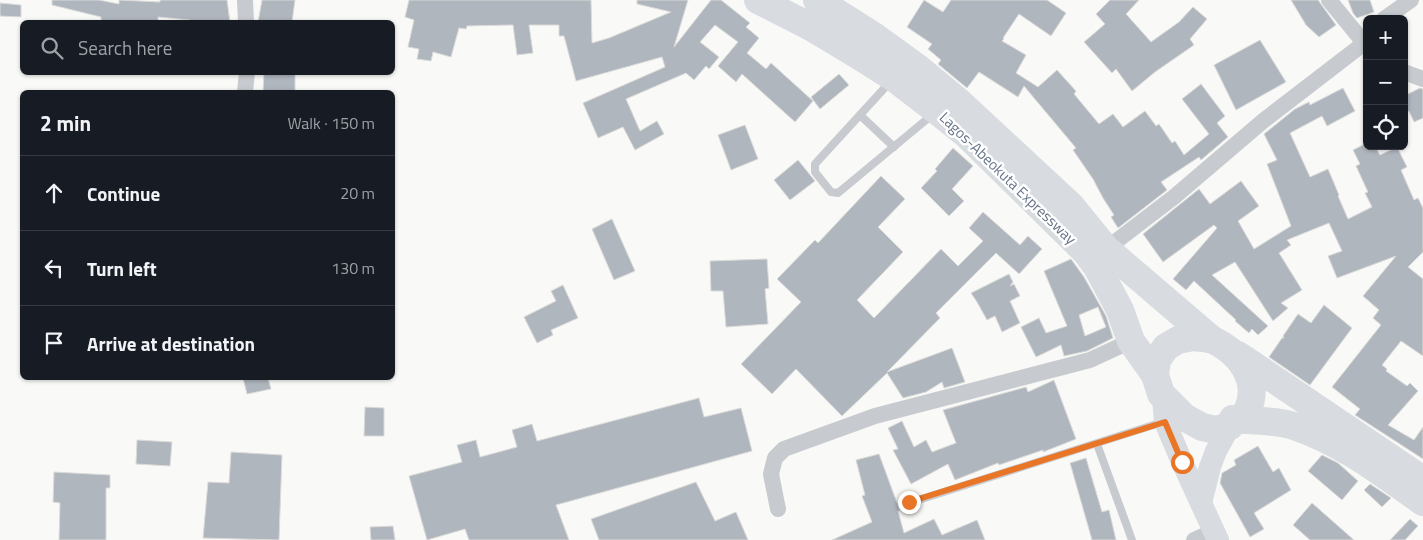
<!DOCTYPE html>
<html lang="en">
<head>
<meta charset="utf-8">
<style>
	:root { --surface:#171b24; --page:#242831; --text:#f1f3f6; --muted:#9ea1a6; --line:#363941 }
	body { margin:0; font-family:"Titillium Web",sans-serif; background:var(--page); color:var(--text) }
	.controls { position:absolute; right:15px; top:15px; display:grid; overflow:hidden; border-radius:8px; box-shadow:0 1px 4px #0004 }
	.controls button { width:45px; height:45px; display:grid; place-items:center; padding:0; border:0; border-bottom:1px solid var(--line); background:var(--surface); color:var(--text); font:25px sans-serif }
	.stop { position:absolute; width:15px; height:15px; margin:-11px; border:4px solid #e97527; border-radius:50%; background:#fff }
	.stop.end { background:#e97527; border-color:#fff; box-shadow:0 1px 5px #0008 }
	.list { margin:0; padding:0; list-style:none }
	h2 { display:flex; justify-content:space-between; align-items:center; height:65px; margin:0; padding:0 20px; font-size:21px }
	h2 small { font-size:16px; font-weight:400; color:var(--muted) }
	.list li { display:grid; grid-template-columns:32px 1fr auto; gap:15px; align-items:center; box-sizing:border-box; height:75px; padding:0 20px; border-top:1px solid var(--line) }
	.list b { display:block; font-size:19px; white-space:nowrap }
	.list em { font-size:16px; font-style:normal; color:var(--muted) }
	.icon { flex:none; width:28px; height:28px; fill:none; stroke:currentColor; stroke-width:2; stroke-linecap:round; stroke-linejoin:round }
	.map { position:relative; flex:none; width:1423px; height:540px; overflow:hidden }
	.search { position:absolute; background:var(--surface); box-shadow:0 1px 4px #0004; left:20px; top:20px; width:375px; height:55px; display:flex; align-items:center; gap:12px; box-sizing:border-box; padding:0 18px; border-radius:8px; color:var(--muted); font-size:19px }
	.panel { position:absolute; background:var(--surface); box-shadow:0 1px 4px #0004; left:20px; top:90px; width:375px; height:290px; border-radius:8px }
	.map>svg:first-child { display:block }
	.building { fill:#b0b6be; stroke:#dbdbd9; fill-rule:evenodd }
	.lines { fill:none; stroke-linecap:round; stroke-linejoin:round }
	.lane { stroke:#c7cace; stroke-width:8 }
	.street { stroke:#c7cace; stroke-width:16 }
	.secondary { stroke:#d8dbe0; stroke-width:22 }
	.highway { stroke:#d8dbe0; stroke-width:28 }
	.route { stroke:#e97527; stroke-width:6 }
	.labels { text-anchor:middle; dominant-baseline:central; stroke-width:5; stroke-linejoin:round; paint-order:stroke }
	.street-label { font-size:15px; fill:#677489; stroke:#fff }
</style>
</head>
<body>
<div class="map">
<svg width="1423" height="540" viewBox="0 0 1423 540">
	<rect width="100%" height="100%" fill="#f9f9f7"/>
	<g class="building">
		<path d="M 52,0 L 99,0 L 119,4 L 119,0 L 160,2 L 160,0 L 227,0 L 230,22 L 190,22 L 190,20 L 158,17 L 158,22 L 101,22 L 101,17 L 52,5 Z"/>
		<path d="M 262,0 L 295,0 L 292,22 L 258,22 Z"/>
		<path d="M 409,0 L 591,0 L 592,43 L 609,38 L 671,12 L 637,4 L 637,0 L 688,0 L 674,47 L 711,0 L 721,0 L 750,23 L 746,27 L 759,38 L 747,53 L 766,69 L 771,63 L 813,101 L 795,122 L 742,74 L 736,82 L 718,66 L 738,42 L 715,25 L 700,42 L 719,57 L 709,69 L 706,66 L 694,80 L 686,73 L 626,99 L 640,131 L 657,121 L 664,134 L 635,150 L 623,127 L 598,138 L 583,103 L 665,67 L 662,57 L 576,81 L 564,36 L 559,36 L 559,25 L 529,25 L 533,53 L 517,55 L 513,25 L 467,26 L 466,29 L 459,28 L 451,57 L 433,52 L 431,61 L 417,59 L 419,49 L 408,47 L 414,20 L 405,17 Z"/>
		<path d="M 924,0 L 943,12 L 951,0 L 1047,0 L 1066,13 L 1051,36 L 1019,14 L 1003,38 L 1004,39 L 1002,41 L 1026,55 L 1016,73 L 1038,87 L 1057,70 L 1076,91 L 1074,94 L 1099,124 L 1113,114 L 1123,127 L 1145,111 L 1156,126 L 1159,124 L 1172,143 L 1175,141 L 1184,155 L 1209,134 L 1182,99 L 1201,84 L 1225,116 L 1217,123 L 1228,137 L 1201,160 L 1199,157 L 1161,182 L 1167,190 L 1118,228 L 1111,217 L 1114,215 L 1103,198 L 1093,179 L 1073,150 L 1076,148 L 1024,86 L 1018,97 L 979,72 L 967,88 L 938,64 L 941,60 L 928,49 L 932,44 L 907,27 Z"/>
		<path d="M 1110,0 L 1139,0 L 1126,14 L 1151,42 L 1179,22 L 1193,7 L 1207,19 L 1190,39 L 1194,45 L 1155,72 L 1132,91 L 1116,69 L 1112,73 L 1084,42 L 1105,24 L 1096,14 Z"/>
		<path d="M 1291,0 L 1318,0 L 1336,25 L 1319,37 L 1306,25 Z"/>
		<path d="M 1348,0 L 1370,0 L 1374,12 L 1357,18 L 1353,13 Z"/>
		<path d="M 0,3 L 21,5 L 21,17 L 0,16 Z"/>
		<path d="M 1260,40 L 1286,82 L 1236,110 L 1214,65 Z"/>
		<path d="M 264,72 L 295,72 L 295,92 L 263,92 Z"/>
		<path d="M 839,74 L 849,85 L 820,109 L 811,97 Z"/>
		<path d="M 1343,88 L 1355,111 L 1327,126 L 1322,116 L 1290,133 L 1310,177 L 1328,169 L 1339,195 L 1338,196 L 1348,219 L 1372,207 L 1365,193 L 1368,192 L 1356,166 L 1360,164 L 1353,150 L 1367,143 L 1367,146 L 1375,146 L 1380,155 L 1397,147 L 1407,167 L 1401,170 L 1414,200 L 1418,198 L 1423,208 L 1423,252 L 1408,267 L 1423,279 L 1423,356 L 1401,341 L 1382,365 L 1387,369 L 1386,371 L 1407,386 L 1410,383 L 1418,391 L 1388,425 L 1414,440 L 1423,427 L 1423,459 L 1355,415 L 1360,409 L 1332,387 L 1381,325 L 1373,318 L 1379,310 L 1363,296 L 1396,256 L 1337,278 L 1328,256 L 1342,251 L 1329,223 L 1287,240 L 1291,245 L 1279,253 L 1302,290 L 1281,303 L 1288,308 L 1273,321 L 1235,262 L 1212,275 L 1268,326 L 1258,335 L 1252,329 L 1249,333 L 1235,321 L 1236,320 L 1194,281 L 1186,290 L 1173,279 L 1217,228 L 1214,225 L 1163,262 L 1143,234 L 1199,189 L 1210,204 L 1241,181 L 1259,206 L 1238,221 L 1254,249 L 1291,226 L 1267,164 L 1277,160 L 1264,134 L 1295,109 L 1309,102 L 1310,105 Z"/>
		<path d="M 1420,88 L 1423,89 L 1423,118 L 1414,122 L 1409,111 L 1404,114 L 1404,96 Z"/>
		<path d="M 745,125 L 758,159 L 731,170 L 718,135 Z"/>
		<path d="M 953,148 L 973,166 L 952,189 L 964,201 L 949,216 L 921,188 L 937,171 L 935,169 Z"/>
		<path d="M 798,160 L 815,181 L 790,200 L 774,180 Z"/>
		<path d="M 881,176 L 905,199 L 878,227 L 903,252 L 857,300 L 874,318 L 941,249 L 958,266 L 983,241 L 969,228 L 983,212 L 1020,245 L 1028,236 L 1042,249 L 1019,274 L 996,253 L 936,313 L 940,318 L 887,372 L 952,348 L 965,382 L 944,388 L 942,382 L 926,392 L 903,398 L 887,373 L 842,416 L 796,369 L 772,394 L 741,364 L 801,302 L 777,279 L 815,240 L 818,243 Z"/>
		<path d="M 612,219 L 635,271 L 614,280 L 592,229 Z"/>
		<path d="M 767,259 L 769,288 L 765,289 L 768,324 L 726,327 L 723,291 L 711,291 L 710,261 Z"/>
		<path d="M 1071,259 L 1084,277 L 1106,316 L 1113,338 L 1087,351 L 1064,356 L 1061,345 L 1036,357 L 1021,327 L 1039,318 L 1046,333 L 1067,326 L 1044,271 ZM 1098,307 L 1106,327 L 1085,336 L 1079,315 Z"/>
		<path d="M 1009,274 L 1013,282 L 1010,286 L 1014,284 L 1020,296 L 1010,301 L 1020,323 L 1002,332 L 995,316 L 987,320 L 977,302 L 971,293 Z"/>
		<path d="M 563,285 L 578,318 L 551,330 L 553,335 L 537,343 L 524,317 L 556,301 L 551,291 Z"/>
		<path d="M 1324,305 L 1352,328 L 1310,385 L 1269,357 L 1282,338 L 1284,338 L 1283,336 L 1298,314 L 1311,323 Z"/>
		<path d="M 243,378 L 268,378 L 271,389 L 247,394 Z"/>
		<path d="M 1054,380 L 1076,439 L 1043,452 L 1043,450 L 999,465 L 998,463 L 955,480 L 948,464 L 911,484 L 893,450 L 898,449 L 888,428 L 902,421 L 914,447 L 926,440 L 932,452 L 956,443 L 943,410 L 1026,387 L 1028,392 Z"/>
		<path d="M 699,398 L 704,417 L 741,408 L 752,451 L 556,505 L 569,540 L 469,540 L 465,529 L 427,540 L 409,476 L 462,462 L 457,445 L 476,440 L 480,457 L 517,447 L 512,430 L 532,424 L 537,441 Z"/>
		<path d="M 365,407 L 384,408 L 384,436 L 364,436 Z"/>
		<path d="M 137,440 L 172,442 L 170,466 L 136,464 Z"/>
		<path d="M 1258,446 L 1273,472 L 1279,468 L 1291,490 L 1254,513 L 1264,529 L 1250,537 L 1220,483 L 1222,473 L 1236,465 L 1234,460 Z"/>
		<path d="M 231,452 L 282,455 L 279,540 L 203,538 L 208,482 L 229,483 Z"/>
		<path d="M 879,454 L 900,511 L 898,511 L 904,533 L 934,519 L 942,535 L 977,520 L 985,540 L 832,540 L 872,522 L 862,496 L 865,495 L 856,460 Z"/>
		<path d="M 1322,455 L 1338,463 L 1358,481 L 1342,500 L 1308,471 Z"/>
		<path d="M 1086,458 L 1102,512 L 1109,510 L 1116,540 L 1092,540 L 1070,463 Z"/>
		<path d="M 54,472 L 110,475 L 110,488 L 106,488 L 106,540 L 59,540 L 60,503 L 53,502 Z"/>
		<path d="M 696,482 L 715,521 L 736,512 L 748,540 L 599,540 L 591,519 Z"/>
		<path d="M 1370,484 L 1391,498 L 1382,507 L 1364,490 Z"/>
		<path d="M 1312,503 L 1354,540 L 1310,540 L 1293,525 Z"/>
		<path d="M 1410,519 L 1418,526 L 1405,540 L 1390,540 Z"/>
		<path d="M 393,526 L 395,540 L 371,540 L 370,527 Z"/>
	</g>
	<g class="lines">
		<g class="lane">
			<path d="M 891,81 L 815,164 L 815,172 L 831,192 L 838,193 L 932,115"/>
			<path d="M 860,115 L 894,147"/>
			<path d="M 1097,444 L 1132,540"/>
			<path d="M 909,503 L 1163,422"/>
		</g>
		<g class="street">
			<path d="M 245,0 L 246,22"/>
			<path d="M 1329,0 L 1365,44"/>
			<path d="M 1384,19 L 1411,0"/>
			<path d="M 1404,72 L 1423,79"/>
			<path d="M 245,92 L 247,72"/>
			<path d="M 1106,249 L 1174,197 L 1263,121 L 1367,41"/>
			<path d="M 778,509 L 771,474 L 775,458 L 784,449 L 875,416 L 1090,360 L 1131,341"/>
			<path d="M 1194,540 L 1214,531"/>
		</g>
		<g class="secondary">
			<path d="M 1163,397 L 1165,422 L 1182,462 L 1218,540"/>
			<path d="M 1201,503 L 1210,467 L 1216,451 L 1230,426"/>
		</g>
		<g class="highway">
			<path d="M 758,0 L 811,27 L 856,54 L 894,78 L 937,111 L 966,134 L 1086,252 L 1097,267 L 1120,310 L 1131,341 L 1155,375"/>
			<path d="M 817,0 L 874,36 L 918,68 L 959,102 L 1071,206 L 1106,249 L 1211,339"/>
			<path d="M 1193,337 C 1199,338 1207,338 1213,340 C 1244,355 1265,388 1242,419 L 1233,419 L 1230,426 L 1216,430 L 1202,427 L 1184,417 L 1161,394 L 1155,375 L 1157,360 L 1166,347 L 1178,340 Z"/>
			<path d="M 1238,355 L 1423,480"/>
			<path d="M 1233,419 C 1252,421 1277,420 1294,426 C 1342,442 1382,473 1423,502"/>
		</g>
	</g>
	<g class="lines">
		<path class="route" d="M 909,502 L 1165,422 L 1182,462"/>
	</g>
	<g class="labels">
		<g class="street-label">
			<text transform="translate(1008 178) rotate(44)">Lagos-Abeokuta Expressway</text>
		</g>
	</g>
</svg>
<div class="controls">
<button>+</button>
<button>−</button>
<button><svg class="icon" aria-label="locate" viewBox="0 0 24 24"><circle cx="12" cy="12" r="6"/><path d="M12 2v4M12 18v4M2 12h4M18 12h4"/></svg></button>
</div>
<div class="stop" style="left:1182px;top:462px"></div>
<div class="stop end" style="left:909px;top:502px"></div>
<div class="search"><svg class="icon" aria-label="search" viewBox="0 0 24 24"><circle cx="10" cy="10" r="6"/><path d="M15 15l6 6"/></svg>Search here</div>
<section class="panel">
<h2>2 min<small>Walk · 150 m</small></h2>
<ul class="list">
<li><svg class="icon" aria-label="ahead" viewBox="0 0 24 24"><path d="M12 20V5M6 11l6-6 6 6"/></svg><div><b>Continue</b></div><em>20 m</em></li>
<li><svg class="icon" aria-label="left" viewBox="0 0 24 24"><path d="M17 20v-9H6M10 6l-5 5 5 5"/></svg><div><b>Turn left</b></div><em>130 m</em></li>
<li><svg class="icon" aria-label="arrive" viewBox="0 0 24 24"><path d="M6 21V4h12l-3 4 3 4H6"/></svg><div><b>Arrive at destination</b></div></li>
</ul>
</section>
</div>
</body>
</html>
